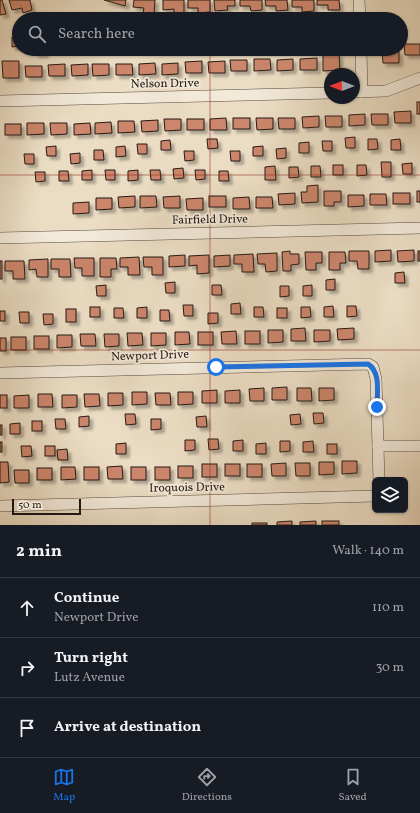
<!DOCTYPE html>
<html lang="en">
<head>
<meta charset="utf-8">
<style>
	:root { --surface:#171b24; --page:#20242c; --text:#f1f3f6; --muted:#9ea1a6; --line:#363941; --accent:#1a73e8 }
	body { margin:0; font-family:Vollkorn,serif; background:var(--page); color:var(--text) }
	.controls { position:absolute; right:12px; bottom:12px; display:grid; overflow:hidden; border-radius:6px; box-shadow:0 1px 3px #0004 }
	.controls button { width:36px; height:36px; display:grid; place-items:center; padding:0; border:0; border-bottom:1px solid var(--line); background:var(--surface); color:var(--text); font:20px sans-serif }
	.compass { position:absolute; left:324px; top:68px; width:36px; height:36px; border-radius:50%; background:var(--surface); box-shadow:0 1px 3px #0004; rotate:270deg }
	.scale { position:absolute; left:12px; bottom:10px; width:69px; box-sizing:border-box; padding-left:4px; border:2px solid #251914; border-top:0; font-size:11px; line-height:14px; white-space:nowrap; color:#251914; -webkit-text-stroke:3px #f2e9d9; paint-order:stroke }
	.stop { position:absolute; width:12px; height:12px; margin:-9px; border:3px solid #1a73e8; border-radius:50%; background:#fff }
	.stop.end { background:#1a73e8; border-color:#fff; box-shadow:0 1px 4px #0008 }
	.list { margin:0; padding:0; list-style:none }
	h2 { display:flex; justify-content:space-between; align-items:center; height:52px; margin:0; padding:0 16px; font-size:17px }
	h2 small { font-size:13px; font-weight:400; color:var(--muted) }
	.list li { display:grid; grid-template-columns:26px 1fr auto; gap:12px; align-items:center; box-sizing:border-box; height:60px; padding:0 16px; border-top:1px solid var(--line) }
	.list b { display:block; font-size:15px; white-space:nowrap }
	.list p { margin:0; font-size:13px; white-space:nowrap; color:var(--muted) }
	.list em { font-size:13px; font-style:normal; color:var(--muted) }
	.icon { flex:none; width:22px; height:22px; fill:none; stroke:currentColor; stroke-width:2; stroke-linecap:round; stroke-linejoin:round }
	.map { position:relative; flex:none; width:420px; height:525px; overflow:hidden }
	.search { position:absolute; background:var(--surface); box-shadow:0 1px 3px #0004; left:12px; right:12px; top:12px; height:44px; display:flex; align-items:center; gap:10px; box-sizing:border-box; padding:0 14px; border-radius:22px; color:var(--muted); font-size:15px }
	.sheet { height:232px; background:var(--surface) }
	nav { display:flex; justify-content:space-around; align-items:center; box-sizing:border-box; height:56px; border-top:1px solid var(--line); background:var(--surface); font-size:11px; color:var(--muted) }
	nav a { display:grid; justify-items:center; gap:2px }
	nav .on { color:var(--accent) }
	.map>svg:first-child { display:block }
	.building { fill:#cc866c; stroke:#251914; filter:url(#shadow) }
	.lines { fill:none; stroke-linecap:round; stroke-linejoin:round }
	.minor-casing { stroke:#564a40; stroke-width:12 }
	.minor { stroke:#f2e9d9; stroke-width:11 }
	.route { stroke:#1a73e8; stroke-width:5 }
	.grid { fill:none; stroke:#8f2418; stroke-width:1; stroke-opacity:0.55 }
	.labels { text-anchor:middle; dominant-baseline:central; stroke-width:3.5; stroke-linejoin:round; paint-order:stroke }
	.street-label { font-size:12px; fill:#251914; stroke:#f2e9d9 }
</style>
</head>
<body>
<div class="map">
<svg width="420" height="525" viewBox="0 0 420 525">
	<defs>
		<filter id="shadow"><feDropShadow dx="3.5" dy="3.5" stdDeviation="1" flood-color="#0004"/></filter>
	</defs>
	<rect width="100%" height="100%" fill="#ebddc4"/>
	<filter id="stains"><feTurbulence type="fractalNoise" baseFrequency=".005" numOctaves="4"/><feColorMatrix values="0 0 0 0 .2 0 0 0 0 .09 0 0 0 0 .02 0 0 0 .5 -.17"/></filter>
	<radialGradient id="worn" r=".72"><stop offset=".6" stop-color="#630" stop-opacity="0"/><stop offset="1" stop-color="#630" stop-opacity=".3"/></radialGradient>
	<g class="building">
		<path d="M 0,0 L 2,0 L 6,14 L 0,15 Z"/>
		<path d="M 9,0 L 30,0 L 32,10 L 23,13 L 22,8 L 12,10 Z"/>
		<path d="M 104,0 L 126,0 L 125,6 Z"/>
		<path d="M 134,0 L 155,0 L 154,14 L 143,13 L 144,8 L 133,7 Z"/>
		<path d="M 163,0 L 184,0 L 184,14 L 174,14 L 174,9 L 163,10 Z"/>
		<path d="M 188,0 L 210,0 L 210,12 L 198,13 L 198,8 L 188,8 Z"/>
		<path d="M 214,0 L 235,0 L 235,6 L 227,6 L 228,10 L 215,11 Z"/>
		<path d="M 240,0 L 262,0 L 262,10 L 251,11 L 250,6 L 240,6 Z"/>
		<path d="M 265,0 L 287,0 L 288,10 L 276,11 L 276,6 L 266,6 Z"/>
		<path d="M 292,0 L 314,0 L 314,11 L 302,12 L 302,7 L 292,7 Z"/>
		<path d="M 317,0 L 339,0 L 340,10 L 328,10 L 328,5 L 317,5 Z"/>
		<path d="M 12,37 L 19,37 L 19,46 L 12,47 Z"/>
		<path d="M 404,44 L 420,44 L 420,55 L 405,55 Z"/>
		<path d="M 35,49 L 44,49 L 45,54 L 35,54 Z"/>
		<path d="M 399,51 L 399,63 L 383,63 L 382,52 Z"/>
		<path d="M 339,53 L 340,70 L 323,71 L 323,54 Z"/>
		<path d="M 317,58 L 317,70 L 300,70 L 300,59 Z"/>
		<path d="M 254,59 L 270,59 L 271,70 L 254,71 Z"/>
		<path d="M 293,59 L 293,70 L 277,71 L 277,60 Z"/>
		<path d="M 230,60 L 247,60 L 247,71 L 231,71 Z"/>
		<path d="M 2,61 L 19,61 L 19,78 L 3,78 Z"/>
		<path d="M 202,61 L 202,73 L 186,73 L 185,62 Z"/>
		<path d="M 225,61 L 225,73 L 209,73 L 208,62 Z"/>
		<path d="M 155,63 L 156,74 L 139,75 L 139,64 Z"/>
		<path d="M 178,63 L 178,74 L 162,75 L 162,64 Z"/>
		<path d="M 65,64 L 65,76 L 49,76 L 48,65 Z"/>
		<path d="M 88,64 L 88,75 L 72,76 L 71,65 Z"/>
		<path d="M 92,64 L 109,64 L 109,75 L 93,76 Z"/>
		<path d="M 116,64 L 132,64 L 133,75 L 116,75 Z"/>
		<path d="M 25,66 L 42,66 L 42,77 L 26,77 Z"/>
		<rect x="417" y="102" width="3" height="12"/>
		<path d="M 411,111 L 411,123 L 395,123 L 394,112 Z"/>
		<path d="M 365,114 L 365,125 L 349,126 L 349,115 Z"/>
		<path d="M 371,114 L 388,114 L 388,125 L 372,125 Z"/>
		<path d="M 319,116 L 319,127 L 303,128 L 302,117 Z"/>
		<path d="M 325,116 L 342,116 L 342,127 L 326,127 Z"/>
		<path d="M 226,118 L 227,130 L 210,130 L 210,119 Z"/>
		<rect x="233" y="118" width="17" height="11"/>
		<path d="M 256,118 L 273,118 L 273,129 L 257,130 Z"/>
		<path d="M 278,118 L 295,118 L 295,129 L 279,129 Z"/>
		<path d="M 164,119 L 181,119 L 181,130 L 165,131 Z"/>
		<rect x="187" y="119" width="17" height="11"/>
		<path d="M 158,120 L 158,131 L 142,132 L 141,121 Z"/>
		<path d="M 118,121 L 134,121 L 135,132 L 118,133 Z"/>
		<path d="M 111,122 L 112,133 L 95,134 L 95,123 Z"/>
		<path d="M 27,123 L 44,123 L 44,134 L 27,135 Z"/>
		<path d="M 50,123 L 67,123 L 67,134 L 51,135 Z"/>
		<path d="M 90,123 L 91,134 L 74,135 L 74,124 Z"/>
		<rect x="5" y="124" width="16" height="11"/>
		<path d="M 355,137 L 355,148 L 346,148 L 345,138 Z"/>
		<path d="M 207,139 L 217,139 L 218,148 L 208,149 Z"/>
		<path d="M 368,139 L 377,139 L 378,149 L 368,150 Z"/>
		<path d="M 400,139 L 401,150 L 391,150 L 391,140 Z"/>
		<path d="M 170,140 L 171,150 L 161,150 L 161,141 Z"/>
		<path d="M 322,141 L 332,141 L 332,151 L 323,151 Z"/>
		<path d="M 309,142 L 309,153 L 299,153 L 299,143 Z"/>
		<path d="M 137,144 L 147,144 L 147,154 L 138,154 Z"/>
		<path d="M 56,146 L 56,156 L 47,156 L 46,147 Z"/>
		<path d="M 125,146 L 126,156 L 116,157 L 116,147 Z"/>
		<path d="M 263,146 L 263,156 L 253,156 L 253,147 Z"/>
		<path d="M 286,148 L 286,158 L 277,159 L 276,149 Z"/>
		<path d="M 94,150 L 103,150 L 104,160 L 94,160 Z"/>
		<path d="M 184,151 L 194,151 L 194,160 L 185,161 Z"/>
		<path d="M 230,151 L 240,151 L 240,161 L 231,161 Z"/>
		<path d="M 80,153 L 80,163 L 71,164 L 70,154 Z"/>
		<path d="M 24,154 L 34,154 L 34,164 L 25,164 Z"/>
		<path d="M 381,162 L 391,162 L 391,177 L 382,177 Z"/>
		<path d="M 412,163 L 412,174 L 403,174 L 402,164 Z"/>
		<rect x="333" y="165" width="10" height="10"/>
		<path d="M 357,165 L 366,165 L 367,175 L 357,176 Z"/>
		<path d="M 275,166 L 276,180 L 265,180 L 265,167 Z"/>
		<path d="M 311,166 L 320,166 L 321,177 L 311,177 Z"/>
		<path d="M 289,167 L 298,167 L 299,177 L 289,178 Z"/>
		<path d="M 183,168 L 184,178 L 174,179 L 173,169 Z"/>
		<path d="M 92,170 L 92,180 L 82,180 L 82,171 Z"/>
		<path d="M 105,170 L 115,170 L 115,180 L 106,180 Z"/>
		<path d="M 138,170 L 138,180 L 128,181 L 128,171 Z"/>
		<path d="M 150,170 L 160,170 L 161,180 L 151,180 Z"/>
		<path d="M 195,170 L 205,170 L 205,179 L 196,180 Z"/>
		<path d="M 59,171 L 68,171 L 69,181 L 59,181 Z"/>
		<path d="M 219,171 L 228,171 L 229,181 L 219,181 Z"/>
		<path d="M 35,172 L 45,172 L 45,181 L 36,182 Z"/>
		<path d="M 318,185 L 318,202 L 302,203 L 301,192 L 307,192 L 307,186 Z"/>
		<path d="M 324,191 L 341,191 L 341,202 L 334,202 L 334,206 L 324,206 Z"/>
		<rect x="417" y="191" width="3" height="11"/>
		<path d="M 295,193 L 295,204 L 279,205 L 278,194 Z"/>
		<rect x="393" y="193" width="17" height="11"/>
		<path d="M 370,194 L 386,194 L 387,205 L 370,205 Z"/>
		<path d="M 348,195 L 364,195 L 364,206 L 348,207 Z"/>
		<path d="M 135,196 L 135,207 L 119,208 L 118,197 Z"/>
		<path d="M 140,196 L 156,196 L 157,207 L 140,208 Z"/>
		<path d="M 180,196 L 180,208 L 164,208 L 163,197 Z"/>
		<rect x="209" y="196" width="17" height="11"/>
		<path d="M 249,197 L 250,209 L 233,209 L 233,198 Z"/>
		<path d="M 256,197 L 272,197 L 273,208 L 256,208 Z"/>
		<path d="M 96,198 L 112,198 L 112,209 L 96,210 Z"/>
		<path d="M 203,198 L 203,210 L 187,210 L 186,199 Z"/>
		<path d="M 89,202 L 89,213 L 73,214 L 73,203 Z"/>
		<path d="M 391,250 L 391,261 L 375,262 L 375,251 Z"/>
		<path d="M 414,250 L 414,261 L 398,262 L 397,251 Z"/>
		<path d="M 290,251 L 290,254 L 299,254 L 299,264 L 291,265 L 291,271 L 283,271 L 282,252 Z"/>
		<path d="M 349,251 L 369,251 L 369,269 L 358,269 L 357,261 L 349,261 Z"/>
		<rect x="418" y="251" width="2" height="10"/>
		<path d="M 305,252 L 322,252 L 322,263 L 316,263 L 316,270 L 306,270 Z"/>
		<path d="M 329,252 L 345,252 L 346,263 L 340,263 L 340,270 L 329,270 Z"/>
		<path d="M 277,253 L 277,271 L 266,272 L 265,264 L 258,264 L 257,254 Z"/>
		<path d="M 253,254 L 254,272 L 242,272 L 242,264 L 234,264 L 234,255 Z"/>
		<path d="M 185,255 L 185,266 L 169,267 L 169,256 Z"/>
		<path d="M 209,255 L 209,273 L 197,274 L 197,265 L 189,266 L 189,256 Z"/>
		<path d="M 230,255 L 230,266 L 214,267 L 214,256 Z"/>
		<path d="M 139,257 L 140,275 L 128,275 L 128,267 L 120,267 L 120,258 Z"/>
		<path d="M 143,257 L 163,257 L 163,275 L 152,275 L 152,267 L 144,267 Z"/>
		<path d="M 74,258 L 94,258 L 94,276 L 82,276 L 82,268 L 75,268 Z"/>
		<path d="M 100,258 L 116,258 L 117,269 L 111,269 L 111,277 L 100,277 Z"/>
		<path d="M 48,259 L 48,277 L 37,277 L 36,269 L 29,270 L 29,260 Z"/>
		<path d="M 51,259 L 70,259 L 71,277 L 59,277 L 59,269 L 51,269 Z"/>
		<rect x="0" y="261" width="2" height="18"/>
		<path d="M 5,261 L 24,261 L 25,279 L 13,279 L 13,271 L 5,271 Z"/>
		<path d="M 404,272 L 405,283 L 395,283 L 395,273 Z"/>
		<path d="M 335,279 L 335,290 L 326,290 L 326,280 Z"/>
		<path d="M 175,282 L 175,293 L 166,293 L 165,283 Z"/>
		<path d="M 106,285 L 106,296 L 97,296 L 96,286 Z"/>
		<path d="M 212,285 L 221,285 L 222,295 L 212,295 Z"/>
		<path d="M 312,285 L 312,296 L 303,296 L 303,286 Z"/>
		<path d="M 280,286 L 289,286 L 289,296 L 280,297 Z"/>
		<path d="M 240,303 L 241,314 L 231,314 L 231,304 Z"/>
		<path d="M 183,305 L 193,305 L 193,316 L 184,316 Z"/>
		<path d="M 333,306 L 334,317 L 324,317 L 324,307 Z"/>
		<path d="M 347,306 L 356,306 L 357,316 L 347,317 Z"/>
		<rect x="90" y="307" width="10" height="10"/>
		<path d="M 147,307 L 147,318 L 137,318 L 137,308 Z"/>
		<path d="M 254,307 L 263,307 L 264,317 L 254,317 Z"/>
		<path d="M 301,307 L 310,307 L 311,317 L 301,318 Z"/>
		<path d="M 114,308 L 123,308 L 124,318 L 114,318 Z"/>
		<rect x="277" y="308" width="10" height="10"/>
		<rect x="66" y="309" width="10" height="13"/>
		<path d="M 160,310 L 169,310 L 170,321 L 160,321 Z"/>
		<rect x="0" y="311" width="5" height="10"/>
		<path d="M 19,312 L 29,312 L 29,323 L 20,323 Z"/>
		<path d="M 208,313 L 218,313 L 218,323 L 208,324 Z"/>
		<path d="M 43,314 L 53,314 L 53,324 L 44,325 Z"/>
		<path d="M 305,328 L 306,341 L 291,341 L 291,329 Z"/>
		<path d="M 354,328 L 354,339 L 338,340 L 337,329 Z"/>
		<path d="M 268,330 L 283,330 L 283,342 L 268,343 Z"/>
		<path d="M 314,330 L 330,330 L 330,341 L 314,342 Z"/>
		<path d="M 236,331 L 237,344 L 222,344 L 221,332 Z"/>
		<rect x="245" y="331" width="15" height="13"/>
		<path d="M 175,332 L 189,332 L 190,344 L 175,345 Z"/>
		<rect x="198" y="332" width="15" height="13"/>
		<path d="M 127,333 L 142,333 L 143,345 L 128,346 Z"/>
		<path d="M 151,333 L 166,333 L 166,345 L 151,346 Z"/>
		<path d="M 80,334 L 95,334 L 96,346 L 81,346 Z"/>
		<path d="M 104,334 L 119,334 L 119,346 L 105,347 Z"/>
		<path d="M 57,335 L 72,335 L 72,347 L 57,348 Z"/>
		<rect x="34" y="336" width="15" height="13"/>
		<rect x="11" y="337" width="15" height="13"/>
		<rect x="0" y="338" width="6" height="13"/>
		<path d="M 287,387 L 287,400 L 272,400 L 272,388 Z"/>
		<path d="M 264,388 L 264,401 L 250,401 L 249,389 Z"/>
		<path d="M 297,388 L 311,388 L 312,401 L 297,401 Z"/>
		<path d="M 319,388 L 334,388 L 334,400 L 319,401 Z"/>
		<path d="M 217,390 L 217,403 L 202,403 L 202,391 Z"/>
		<path d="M 240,390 L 240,403 L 225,403 L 225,391 Z"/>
		<path d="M 132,392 L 147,392 L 147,404 L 132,405 Z"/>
		<path d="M 178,392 L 193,392 L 193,404 L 178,405 Z"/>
		<path d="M 108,393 L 123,393 L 123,405 L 108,406 Z"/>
		<path d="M 155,393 L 170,393 L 171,405 L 156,405 Z"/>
		<path d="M 38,394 L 52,394 L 53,407 L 38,407 Z"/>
		<path d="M 84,394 L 99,394 L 100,406 L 85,407 Z"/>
		<rect x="0" y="395" width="7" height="13"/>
		<path d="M 29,395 L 29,408 L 14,408 L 14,396 Z"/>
		<path d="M 62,395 L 77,395 L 77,407 L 62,408 Z"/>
		<path d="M 313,413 L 323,413 L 324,423 L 314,424 Z"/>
		<path d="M 125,414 L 135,414 L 136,424 L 126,425 Z"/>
		<path d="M 300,414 L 301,424 L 291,425 L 290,415 Z"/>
		<path d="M 89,416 L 89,426 L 79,427 L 79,417 Z"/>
		<path d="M 206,416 L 207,427 L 197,427 L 196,417 Z"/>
		<path d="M 55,419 L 65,419 L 66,429 L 56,429 Z"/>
		<path d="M 151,419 L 161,419 L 161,429 L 151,430 Z"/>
		<rect x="32" y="421" width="10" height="10"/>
		<path d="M 20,423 L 20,434 L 10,434 L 10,424 Z"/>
		<rect x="0" y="425" width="2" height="10"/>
		<path d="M 208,439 L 218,439 L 219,449 L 209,450 Z"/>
		<path d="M 185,440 L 195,440 L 195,450 L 185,451 Z"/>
		<path d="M 243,440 L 243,451 L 233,451 L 233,441 Z"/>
		<path d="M 280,441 L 290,441 L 290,451 L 280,452 Z"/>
		<path d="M 313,441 L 314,452 L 303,452 L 303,442 Z"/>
		<rect x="0" y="442" width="2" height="10"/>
		<path d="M 126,443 L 126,454 L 116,454 L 116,444 Z"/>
		<path d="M 266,443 L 266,454 L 256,454 L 256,444 Z"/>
		<rect x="327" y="444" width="10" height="10"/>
		<path d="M 21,446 L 31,446 L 32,456 L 22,457 Z"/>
		<rect x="45" y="446" width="10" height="10"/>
		<path d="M 67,449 L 68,460 L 58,460 L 57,450 Z"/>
		<path d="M 342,461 L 357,461 L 357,473 L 342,474 Z"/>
		<path d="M 0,462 L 8,462 L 9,482 L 0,483 Z"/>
		<path d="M 319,462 L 334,462 L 334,474 L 319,475 Z"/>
		<path d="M 286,463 L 286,476 L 272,476 L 271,464 Z"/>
		<path d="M 295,463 L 310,463 L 310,476 L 296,476 Z"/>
		<rect x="202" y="464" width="15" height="13"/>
		<rect x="225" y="464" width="15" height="12"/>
		<rect x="247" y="464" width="15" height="13"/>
		<path d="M 122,466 L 123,479 L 108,479 L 107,467 Z"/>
		<rect x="178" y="466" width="15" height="12"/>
		<path d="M 61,467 L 75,467 L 76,479 L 61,480 Z"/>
		<rect x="84" y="467" width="15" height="13"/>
		<rect x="131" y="467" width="15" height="13"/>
		<rect x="155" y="467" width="15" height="13"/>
		<rect x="37" y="468" width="15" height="12"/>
		<path d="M 14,470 L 29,470 L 29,483 L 15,483 Z"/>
		<path d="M 292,521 L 292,525 L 277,525 L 277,522 Z"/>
		<path d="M 316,521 L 316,525 L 300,525 L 300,522 Z"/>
		<rect x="322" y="521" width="17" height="4"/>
		<rect x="252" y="523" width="15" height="2"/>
	</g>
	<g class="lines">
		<g class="minor-casing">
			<g id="minor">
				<path d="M 359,0 L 360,19"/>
				<path d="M 361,49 L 362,92"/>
				<path d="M 354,92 L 386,91 L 420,78"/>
				<path d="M 0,101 L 330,93"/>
				<path d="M 0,238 L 420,228"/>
				<path d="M 0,373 L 368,364 L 373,367 L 376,379 L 379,480"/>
				<path d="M 378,446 L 420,446"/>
				<path d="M 0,506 L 375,496"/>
			</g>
		</g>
		<use href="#minor" class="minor"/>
	</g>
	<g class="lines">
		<path class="route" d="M 216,367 L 368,364 C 381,372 377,393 377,407"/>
	</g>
	<path class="grid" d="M 210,0 L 210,19M 210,49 L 210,525M 0,175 L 420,175M 0,350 L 420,350"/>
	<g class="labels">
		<g class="street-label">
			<text transform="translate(165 84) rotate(-1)">Nelson Drive</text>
			<text transform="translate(210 220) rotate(-1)">Fairfield Drive</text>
			<text transform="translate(150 356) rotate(-2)">Newport Drive</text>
			<text transform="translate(187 488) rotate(-1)">Iroquois Drive</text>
		</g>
	</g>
	<rect width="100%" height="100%" filter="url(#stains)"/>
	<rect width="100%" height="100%" fill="url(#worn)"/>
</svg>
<div class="controls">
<button><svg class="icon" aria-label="layers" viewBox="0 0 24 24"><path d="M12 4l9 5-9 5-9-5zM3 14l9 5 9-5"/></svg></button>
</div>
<svg class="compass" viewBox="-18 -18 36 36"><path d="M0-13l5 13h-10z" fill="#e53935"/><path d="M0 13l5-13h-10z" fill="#9ea1a6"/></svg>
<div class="scale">50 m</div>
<div class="stop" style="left:216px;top:367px"></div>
<div class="stop end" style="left:377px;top:407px"></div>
<div class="search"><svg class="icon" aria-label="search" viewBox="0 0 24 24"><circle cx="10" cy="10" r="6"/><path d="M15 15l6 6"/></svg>Search here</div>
</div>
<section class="sheet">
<h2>2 min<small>Walk · 140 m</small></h2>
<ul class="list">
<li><svg class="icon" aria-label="ahead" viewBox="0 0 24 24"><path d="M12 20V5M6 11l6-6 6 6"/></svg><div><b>Continue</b><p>Newport Drive</p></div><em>110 m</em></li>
<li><svg class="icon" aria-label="right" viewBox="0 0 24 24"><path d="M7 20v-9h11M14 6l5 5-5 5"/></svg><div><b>Turn right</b><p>Lutz Avenue</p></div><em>30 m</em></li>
<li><svg class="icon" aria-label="arrive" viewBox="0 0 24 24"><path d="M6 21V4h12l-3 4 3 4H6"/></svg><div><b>Arrive at destination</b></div></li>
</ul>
</section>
<nav>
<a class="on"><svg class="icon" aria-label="map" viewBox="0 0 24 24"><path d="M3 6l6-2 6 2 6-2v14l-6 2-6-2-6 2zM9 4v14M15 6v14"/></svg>Map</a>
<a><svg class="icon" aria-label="directions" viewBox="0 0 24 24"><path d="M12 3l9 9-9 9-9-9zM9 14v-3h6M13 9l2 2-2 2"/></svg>Directions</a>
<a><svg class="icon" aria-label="saved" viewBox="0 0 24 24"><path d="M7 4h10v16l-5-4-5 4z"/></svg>Saved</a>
</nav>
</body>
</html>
